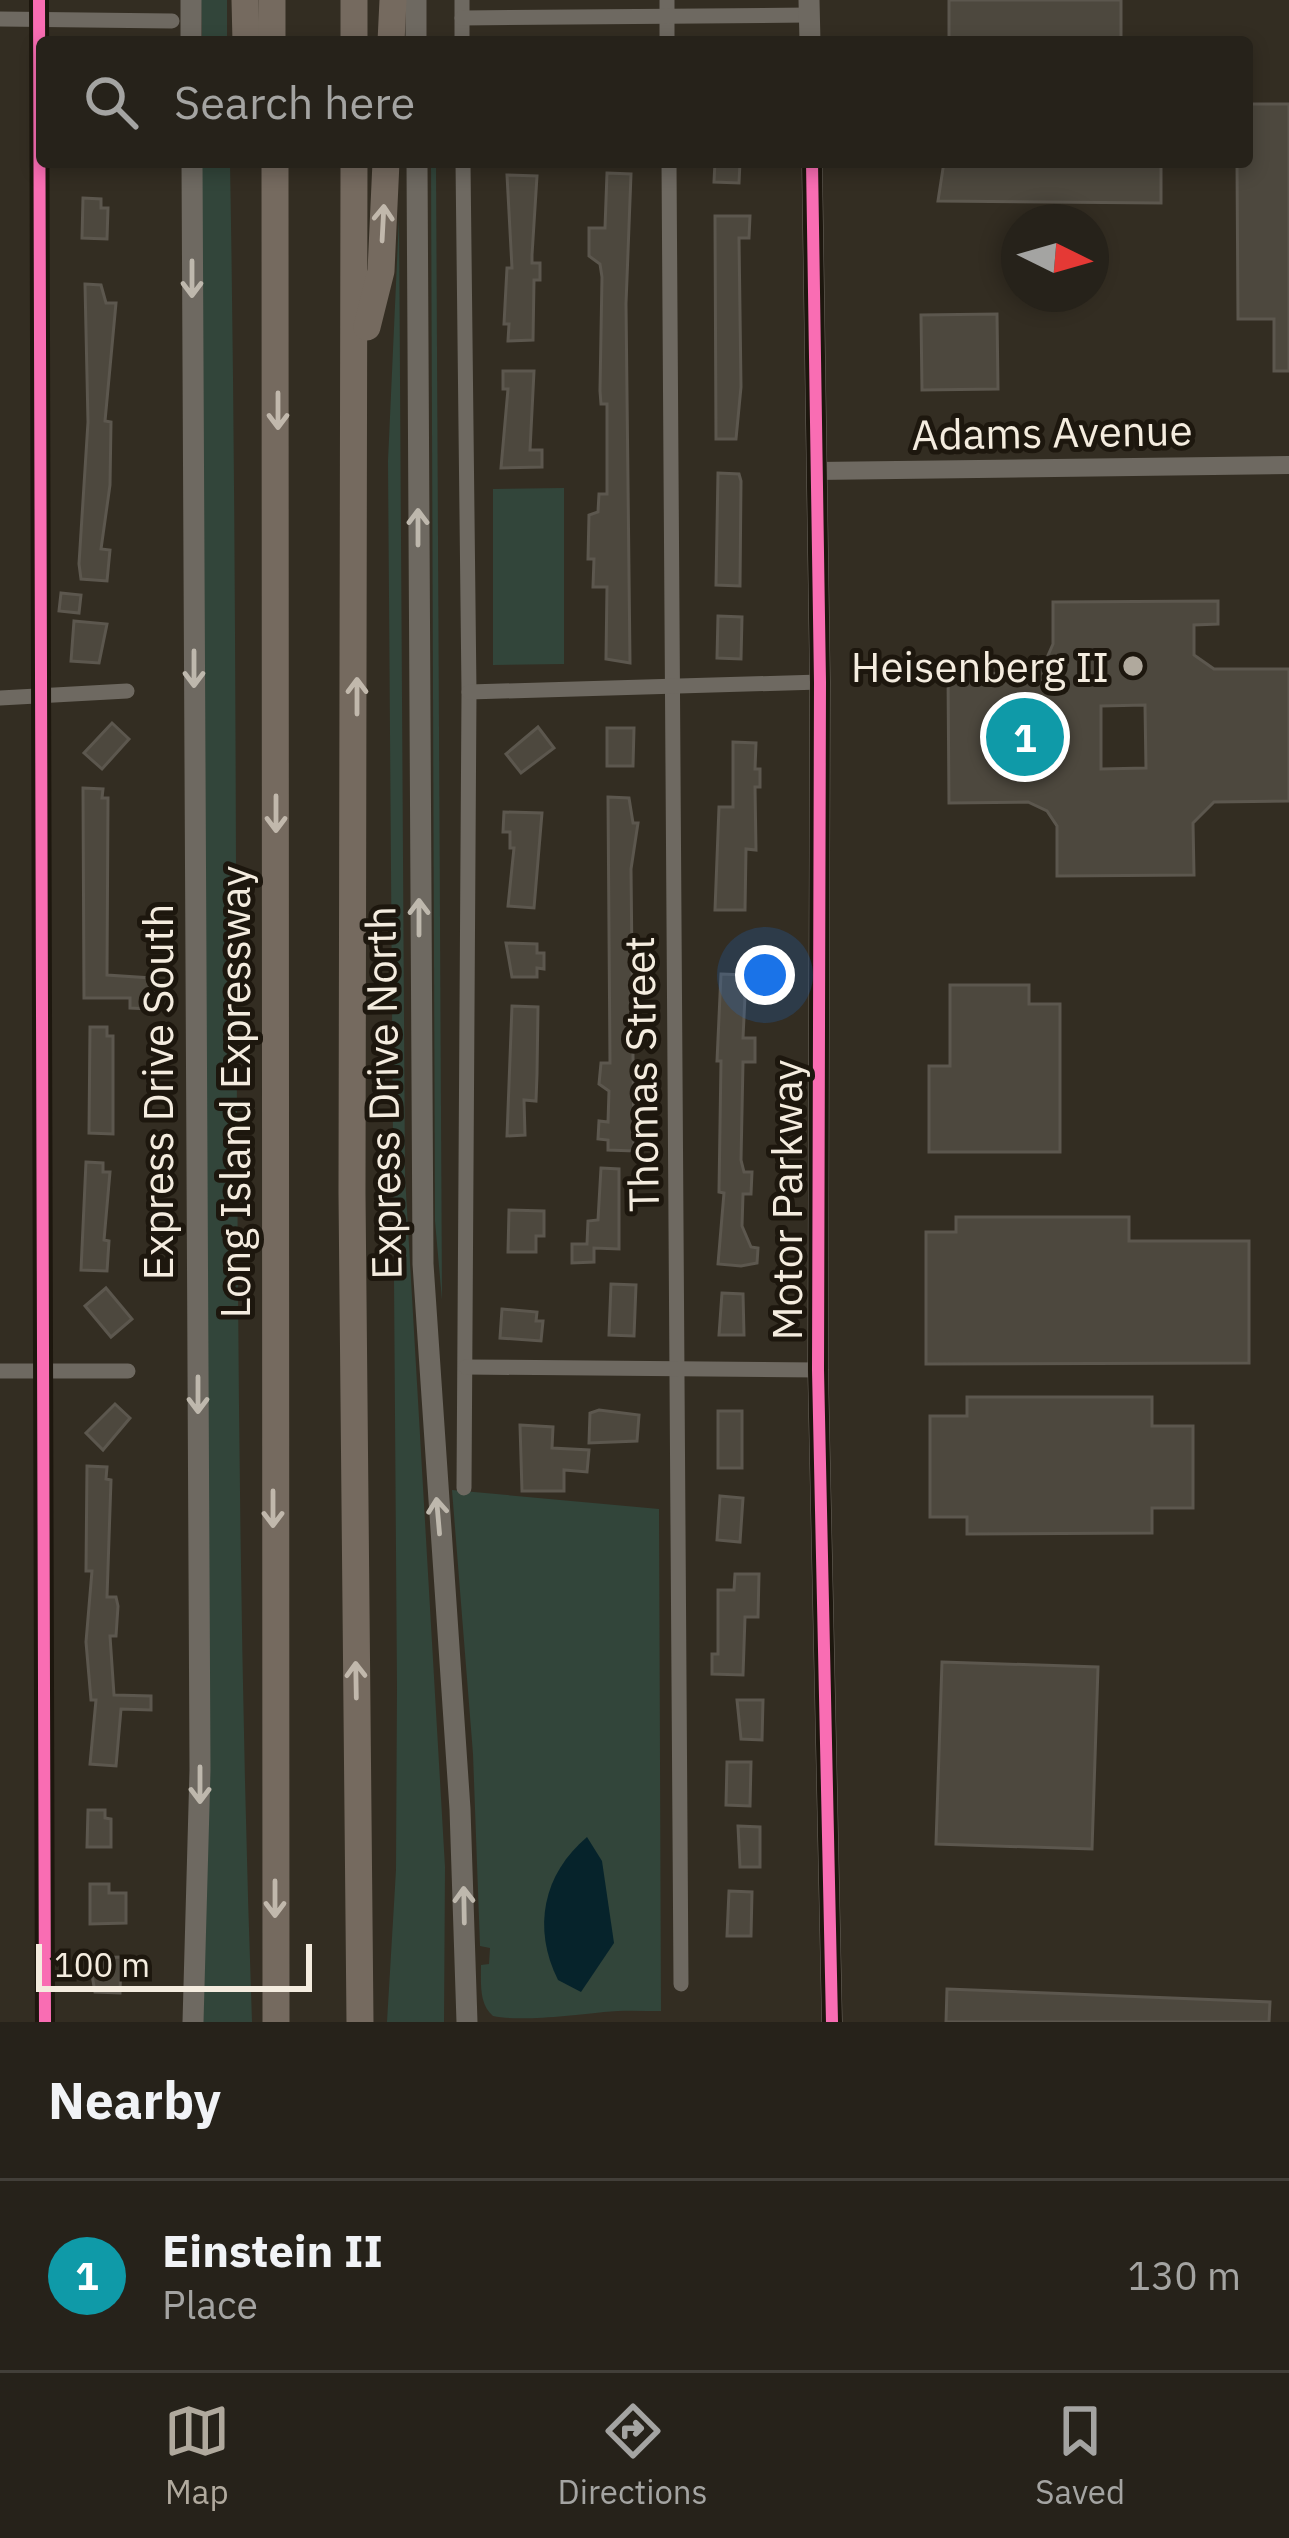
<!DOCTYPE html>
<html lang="en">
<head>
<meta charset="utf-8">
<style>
	:root { --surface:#26221a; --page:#2e2a23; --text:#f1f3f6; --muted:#a4a4a2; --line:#423f39; --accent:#b0a99d }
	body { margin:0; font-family:"IBM Plex Sans",sans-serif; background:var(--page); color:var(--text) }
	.compass { position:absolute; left:1001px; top:204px; width:108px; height:108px; border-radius:50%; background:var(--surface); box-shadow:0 6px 18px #0003; rotate:95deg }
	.scale { position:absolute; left:36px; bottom:30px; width:276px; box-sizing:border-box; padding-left:12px; border:6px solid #f4ecdf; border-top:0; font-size:33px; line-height:42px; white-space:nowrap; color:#f4ecdf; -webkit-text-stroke:9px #1d170e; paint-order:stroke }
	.you { position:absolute; left:765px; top:975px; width:42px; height:42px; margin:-30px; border:9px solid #fff; border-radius:50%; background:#1a73e8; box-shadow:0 0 0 18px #1a73e833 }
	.badge { display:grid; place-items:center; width:78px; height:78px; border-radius:50%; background:var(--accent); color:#fff; font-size:39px; font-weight:700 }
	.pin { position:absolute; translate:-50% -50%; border:6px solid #fff; box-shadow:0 3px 12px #0006 }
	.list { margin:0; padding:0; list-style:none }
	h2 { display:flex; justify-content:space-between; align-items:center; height:156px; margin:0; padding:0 48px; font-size:51px }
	h2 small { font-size:39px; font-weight:400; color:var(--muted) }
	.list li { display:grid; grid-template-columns:78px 1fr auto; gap:36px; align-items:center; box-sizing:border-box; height:192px; padding:0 48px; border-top:3px solid var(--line) }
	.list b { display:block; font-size:45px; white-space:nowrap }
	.list p { margin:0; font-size:39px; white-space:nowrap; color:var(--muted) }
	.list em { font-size:39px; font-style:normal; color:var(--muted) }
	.icon { flex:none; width:66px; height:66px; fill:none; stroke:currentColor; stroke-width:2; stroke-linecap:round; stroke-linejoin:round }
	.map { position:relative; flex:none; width:1289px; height:2022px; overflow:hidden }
	.search { position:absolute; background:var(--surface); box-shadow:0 6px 18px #0003; left:36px; right:36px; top:36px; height:132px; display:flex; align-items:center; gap:30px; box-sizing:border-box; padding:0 42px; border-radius:12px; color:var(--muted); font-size:45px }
	.sheet { height:348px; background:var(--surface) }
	nav { display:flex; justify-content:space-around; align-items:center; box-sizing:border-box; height:168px; border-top:3px solid var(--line); background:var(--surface); font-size:33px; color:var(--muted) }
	nav a { display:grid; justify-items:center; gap:6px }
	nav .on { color:var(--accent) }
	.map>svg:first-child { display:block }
	.green { fill:#32453a }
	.water { fill:#06232b }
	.building { fill:#4d483e; stroke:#5c574e; stroke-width:3; fill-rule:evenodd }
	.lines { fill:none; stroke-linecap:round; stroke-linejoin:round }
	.minor { stroke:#6e6961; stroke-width:15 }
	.tertiary { stroke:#6e6961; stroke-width:18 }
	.secondary { stroke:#6e6961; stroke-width:21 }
	.motorway { stroke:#756a5f; stroke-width:27 }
	.cycleway-casing { stroke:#1d170e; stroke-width:20 }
	.cycleway { stroke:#f96db3; stroke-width:12 }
	.oneway { stroke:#c1b8ac }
	.oneway2 { stroke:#beb8ad }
	.poi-dot { fill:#b0a99d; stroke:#1d170e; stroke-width:4.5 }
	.labels { text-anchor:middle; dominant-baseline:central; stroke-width:10; stroke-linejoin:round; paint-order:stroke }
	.street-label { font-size:42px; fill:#f4ecdf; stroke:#1d170e }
	.poi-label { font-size:42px; fill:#f4ecdf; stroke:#1d170e; text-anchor:end }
</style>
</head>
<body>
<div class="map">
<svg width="1289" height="2022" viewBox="0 0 1289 2022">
	<rect width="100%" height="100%" fill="#332d22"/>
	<g class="green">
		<path d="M 201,0 L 227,0 L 227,42 L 202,42 Z"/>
		<path d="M 202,162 L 230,162 C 241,782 230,1402 252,2022 L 201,2022 Z"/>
		<path d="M 431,162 L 436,162 L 442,1300 L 435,1221 Z"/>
		<path d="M 399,217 L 405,1176 L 445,1867 L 444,2022 L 387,2022 L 396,1870 L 397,1688 L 388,461 Z"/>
		<path d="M 564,488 L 564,664 L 493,665 L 493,489 Z"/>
		<path d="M 452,1490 L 659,1509 L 661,2011 C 642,2011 622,2010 604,2012 C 574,2015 520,2022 493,2016 C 479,2004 481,1984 481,1965 L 489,1964 L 490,1948 L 480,1946 L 473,1754 Z"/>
	</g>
	<path class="water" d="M 587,1837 L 602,1861 L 614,1943 L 581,1992 L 558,1980 C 532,1928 543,1874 587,1837 Z"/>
	<g class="building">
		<rect x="949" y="0" width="172" height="42"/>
		<path d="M 1247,104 L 1289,104 L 1289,371 L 1274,371 L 1274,319 L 1238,319 L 1237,162 L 1247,162 Z"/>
		<path d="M 715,162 L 740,162 L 739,183 L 714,182 Z"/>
		<path d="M 944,162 L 1161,162 L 1161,203 L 938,201 Z"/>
		<path d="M 607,173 L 631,174 L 626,304 L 630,663 L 606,659 L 607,587 L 593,587 L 594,559 L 588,559 L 589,515 L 598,512 L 599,494 L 607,494 L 607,404 L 601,404 L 600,391 L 602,277 L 600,264 L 589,256 L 589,228 L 605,228 Z"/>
		<path d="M 507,175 L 537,176 L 532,255 L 532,263 L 540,263 L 540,280 L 534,280 L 533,340 L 508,341 L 509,324 L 504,324 L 507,268 L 512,268 Z"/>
		<path d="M 83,198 L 101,199 L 101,208 L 108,208 L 107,239 L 82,238 Z"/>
		<path d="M 715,216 L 750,216 L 749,238 L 739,238 L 741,387 L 736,439 L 716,439 Z"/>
		<path d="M 85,284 L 101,285 L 106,303 L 116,303 L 105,421 L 111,422 L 110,485 L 101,549 L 110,550 L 107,581 L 81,579 L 79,564 L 88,422 Z"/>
		<path d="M 997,314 L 998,389 L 922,390 L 921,315 Z"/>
		<path d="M 503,371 L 534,371 L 530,450 L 542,450 L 542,467 L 501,468 L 508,389 L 503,389 Z"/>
		<path d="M 718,473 L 739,474 L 741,481 L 740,586 L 716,585 Z"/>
		<path d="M 61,593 L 81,595 L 79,613 L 59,611 Z"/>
		<path d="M 1218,601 L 1218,624 L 1194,625 L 1194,655 L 1214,669 L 1289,669 L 1289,801 L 1214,802 L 1193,823 L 1194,875 L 1057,876 L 1057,826 L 1047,811 L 1028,802 L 949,803 L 948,674 L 1027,673 L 1046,660 L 1053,644 L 1053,602 ZM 1145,705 L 1146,768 L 1101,769 L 1101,706 Z"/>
		<path d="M 718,616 L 742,617 L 741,659 L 717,658 Z"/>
		<path d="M 74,621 L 107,624 L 99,663 L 71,661 Z"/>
		<path d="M 112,723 L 129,739 L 102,769 L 84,753 Z"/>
		<path d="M 538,727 L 554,748 L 521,773 L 506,754 Z"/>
		<path d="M 607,728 L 634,728 L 633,766 L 607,766 Z"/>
		<path d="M 733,742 L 756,743 L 755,769 L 760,769 L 760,787 L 755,787 L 756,850 L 746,849 L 745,910 L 715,910 L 719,807 L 733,807 Z"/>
		<path d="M 83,788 L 103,789 L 102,798 L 108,798 L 107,975 L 151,978 L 150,1009 L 130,1008 L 130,998 L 84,998 Z"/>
		<path d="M 608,797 L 629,798 L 633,823 L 638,823 L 631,869 L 634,1151 L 608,1150 L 608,1140 L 598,1139 L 599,1121 L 608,1122 L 609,1091 L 599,1084 L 601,1063 L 610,1063 Z"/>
		<path d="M 504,812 L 542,813 L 534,908 L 508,906 L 514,848 L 510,848 L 510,832 L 503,832 Z"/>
		<path d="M 506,943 L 537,944 L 537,953 L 544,953 L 544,969 L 537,968 L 537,977 L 512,977 Z"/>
		<path d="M 754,967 L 774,968 L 773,990 L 753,989 Z"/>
		<path d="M 721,974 L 746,975 L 743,1038 L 755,1038 L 755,1062 L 743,1062 L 741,1160 L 744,1172 L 752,1172 L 751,1194 L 743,1194 L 742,1226 L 751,1247 L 758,1248 L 757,1263 L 741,1266 L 718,1264 L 724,1193 L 719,1192 L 721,1061 L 717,1061 Z"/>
		<path d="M 950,985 L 1029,985 L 1029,1004 L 1060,1004 L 1060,1152 L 929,1152 L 929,1066 L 950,1066 Z"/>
		<path d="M 512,1006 L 538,1007 L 537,1074 L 536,1101 L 524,1100 L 525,1135 L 507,1136 Z"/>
		<path d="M 90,1027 L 107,1027 L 107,1036 L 113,1036 L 113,1134 L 89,1133 Z"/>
		<path d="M 86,1162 L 103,1163 L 103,1172 L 110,1172 L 104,1240 L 109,1241 L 107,1271 L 81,1270 Z"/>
		<path d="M 601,1168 L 619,1169 L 619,1249 L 594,1248 L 594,1262 L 572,1263 L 572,1244 L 587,1244 L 588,1221 L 598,1220 Z"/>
		<path d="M 509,1210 L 544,1211 L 544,1236 L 536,1236 L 536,1252 L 508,1252 Z"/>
		<path d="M 956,1217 L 1129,1217 L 1129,1241 L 1249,1241 L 1249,1363 L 926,1364 L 926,1232 L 956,1232 Z"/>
		<path d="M 611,1284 L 636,1285 L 634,1336 L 609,1335 Z"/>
		<path d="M 106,1288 L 132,1319 L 111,1337 L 85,1306 Z"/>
		<path d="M 722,1293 L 743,1294 L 744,1335 L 719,1335 Z"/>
		<path d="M 502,1309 L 537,1312 L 536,1321 L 543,1321 L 541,1341 L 500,1338 Z"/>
		<path d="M 967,1397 L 1152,1397 L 1152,1426 L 1193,1426 L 1193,1508 L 1152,1508 L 1152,1533 L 967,1534 L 967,1517 L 930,1517 L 930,1416 L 967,1416 Z"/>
		<path d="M 115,1404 L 130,1418 L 103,1450 L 86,1433 Z"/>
		<path d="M 599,1410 L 639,1415 L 637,1441 L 589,1443 L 590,1413 Z"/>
		<rect x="718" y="1411" width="24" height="57"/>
		<path d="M 520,1425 L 553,1427 L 552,1448 L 589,1450 L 587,1472 L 564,1470 L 564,1491 L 522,1491 Z"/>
		<path d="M 87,1466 L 107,1467 L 106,1479 L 111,1480 L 107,1597 L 116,1597 L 118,1606 L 116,1636 L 110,1636 L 114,1695 L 151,1696 L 151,1710 L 121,1709 L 116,1766 L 90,1764 L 96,1700 L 91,1700 L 86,1642 L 92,1571 L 86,1571 Z"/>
		<path d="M 720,1496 L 743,1498 L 740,1542 L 717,1540 Z"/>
		<path d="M 735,1574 L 759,1574 L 758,1617 L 745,1617 L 743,1675 L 712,1674 L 712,1654 L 718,1654 L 718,1590 L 734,1590 Z"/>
		<path d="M 942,1662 L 1098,1667 L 1092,1849 L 936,1844 Z"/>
		<path d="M 737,1700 L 763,1700 L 762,1740 L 741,1739 Z"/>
		<path d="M 727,1762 L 751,1762 L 750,1806 L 726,1805 Z"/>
		<path d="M 88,1810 L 105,1810 L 105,1818 L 111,1819 L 111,1847 L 87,1847 Z"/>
		<path d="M 738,1826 L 760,1827 L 760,1867 L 740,1867 Z"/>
		<path d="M 90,1884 L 109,1884 L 109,1893 L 126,1893 L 126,1923 L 90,1924 Z"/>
		<path d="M 729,1891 L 752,1892 L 751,1936 L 727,1936 Z"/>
		<path d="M 121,1957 L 120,1993 L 95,1992 L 89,1958 Z"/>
		<path d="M 947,1989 L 1270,2002 L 1269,2022 L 946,2022 Z"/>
	</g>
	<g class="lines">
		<g class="minor">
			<path d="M 39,0 L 45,2022"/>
			<path d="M 462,0 L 462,42"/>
			<path d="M 667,0 L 667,42"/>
			<path d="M 462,18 L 809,15"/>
			<path d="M 0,19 L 172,21"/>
			<path d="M 463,162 L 469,692 L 464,1488"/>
			<path d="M 669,162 L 681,1984"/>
			<path d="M 469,692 L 820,682"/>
			<path d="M 0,698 L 127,691"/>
			<path d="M 466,1367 L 818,1370"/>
			<path d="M 0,1371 L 128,1371"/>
		</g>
		<path class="tertiary" d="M 816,471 L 1289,465"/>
		<g class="secondary">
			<path d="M 191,0 L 191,42"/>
			<path d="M 416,0 L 416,42"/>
			<path d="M 809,0 L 810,42"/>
			<path d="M 192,162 L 200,1770 L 193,2022"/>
			<path d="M 417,162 L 423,1264 L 460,1809 L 467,2022"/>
			<path d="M 812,162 L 820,682 L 818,1370 L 832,2022"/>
		</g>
		<g class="motorway">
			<path d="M 245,0 L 246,42"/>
			<path d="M 272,42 L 272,0"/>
			<path d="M 354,42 L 354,0"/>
			<path d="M 391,42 L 393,0"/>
			<path d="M 275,162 L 276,2022"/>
			<path d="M 354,162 L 352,1193 L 360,2022"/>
			<path d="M 367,327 L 381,271 L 386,162"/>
		</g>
		<g class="cycleway-casing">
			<g id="cycleway">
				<path d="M 39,0 L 45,2022"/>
				<path d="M 812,162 L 820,682 L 818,1370 L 832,2022"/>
			</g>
		</g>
		<use href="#cycleway" class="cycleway"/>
	</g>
	<defs><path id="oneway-shaft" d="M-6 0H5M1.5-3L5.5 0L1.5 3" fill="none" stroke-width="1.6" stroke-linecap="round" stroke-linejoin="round" transform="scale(3)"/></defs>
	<g class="oneway">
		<use href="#oneway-shaft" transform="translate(383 223) rotate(-87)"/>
		<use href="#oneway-shaft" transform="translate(278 411) rotate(90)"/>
		<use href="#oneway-shaft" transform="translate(357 696) rotate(-90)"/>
		<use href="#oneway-shaft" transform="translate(276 814) rotate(90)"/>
		<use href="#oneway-shaft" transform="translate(273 1509) rotate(90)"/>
		<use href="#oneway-shaft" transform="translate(356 1680) rotate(-91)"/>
		<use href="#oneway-shaft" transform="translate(275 1899) rotate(90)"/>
	</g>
	<g class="oneway2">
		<use href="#oneway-shaft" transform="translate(192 279) rotate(90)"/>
		<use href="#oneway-shaft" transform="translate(418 527) rotate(-90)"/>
		<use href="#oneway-shaft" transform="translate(194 669) rotate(90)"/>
		<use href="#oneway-shaft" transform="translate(419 917) rotate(-90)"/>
		<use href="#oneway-shaft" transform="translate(198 1395) rotate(90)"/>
		<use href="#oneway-shaft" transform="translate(438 1516) rotate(-95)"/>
		<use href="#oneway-shaft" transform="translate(200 1785) rotate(90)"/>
		<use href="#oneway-shaft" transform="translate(464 1905) rotate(-91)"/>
	</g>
	<circle class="poi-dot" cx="1133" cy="666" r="12"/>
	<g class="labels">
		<g class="street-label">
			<text transform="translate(1052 432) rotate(-1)">Adams Avenue</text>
			<text transform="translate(641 1074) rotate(-91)">Thomas Street</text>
			<text transform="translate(157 1092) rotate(-90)">Express Drive South</text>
			<text transform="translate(234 1092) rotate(-90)">Long Island Expressway</text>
			<text transform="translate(383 1093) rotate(-91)">Express Drive North</text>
			<text transform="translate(786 1200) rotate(-90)">Motor Parkway</text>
		</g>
		<g class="poi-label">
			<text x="1109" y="666">Heisenberg II</text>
		</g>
	</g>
</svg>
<svg class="compass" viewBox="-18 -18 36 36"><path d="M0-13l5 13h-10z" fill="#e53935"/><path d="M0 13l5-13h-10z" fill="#a4a4a2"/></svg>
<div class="scale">100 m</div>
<div class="you"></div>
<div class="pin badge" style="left:1025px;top:737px;background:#0f9aa8">1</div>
<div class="search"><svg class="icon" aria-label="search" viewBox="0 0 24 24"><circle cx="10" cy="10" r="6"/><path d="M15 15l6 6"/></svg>Search here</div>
</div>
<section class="sheet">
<h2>Nearby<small></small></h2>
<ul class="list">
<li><span class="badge" style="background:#0f9aa8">1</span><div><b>Einstein II</b><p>Place</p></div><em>130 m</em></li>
</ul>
</section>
<nav>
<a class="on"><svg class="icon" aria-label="map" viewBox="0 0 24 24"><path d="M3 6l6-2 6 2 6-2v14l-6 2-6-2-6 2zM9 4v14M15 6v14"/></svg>Map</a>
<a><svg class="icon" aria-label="directions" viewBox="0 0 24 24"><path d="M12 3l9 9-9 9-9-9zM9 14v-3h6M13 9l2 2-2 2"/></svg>Directions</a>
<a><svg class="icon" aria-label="saved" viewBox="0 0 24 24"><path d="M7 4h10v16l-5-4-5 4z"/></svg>Saved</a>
</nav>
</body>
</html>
